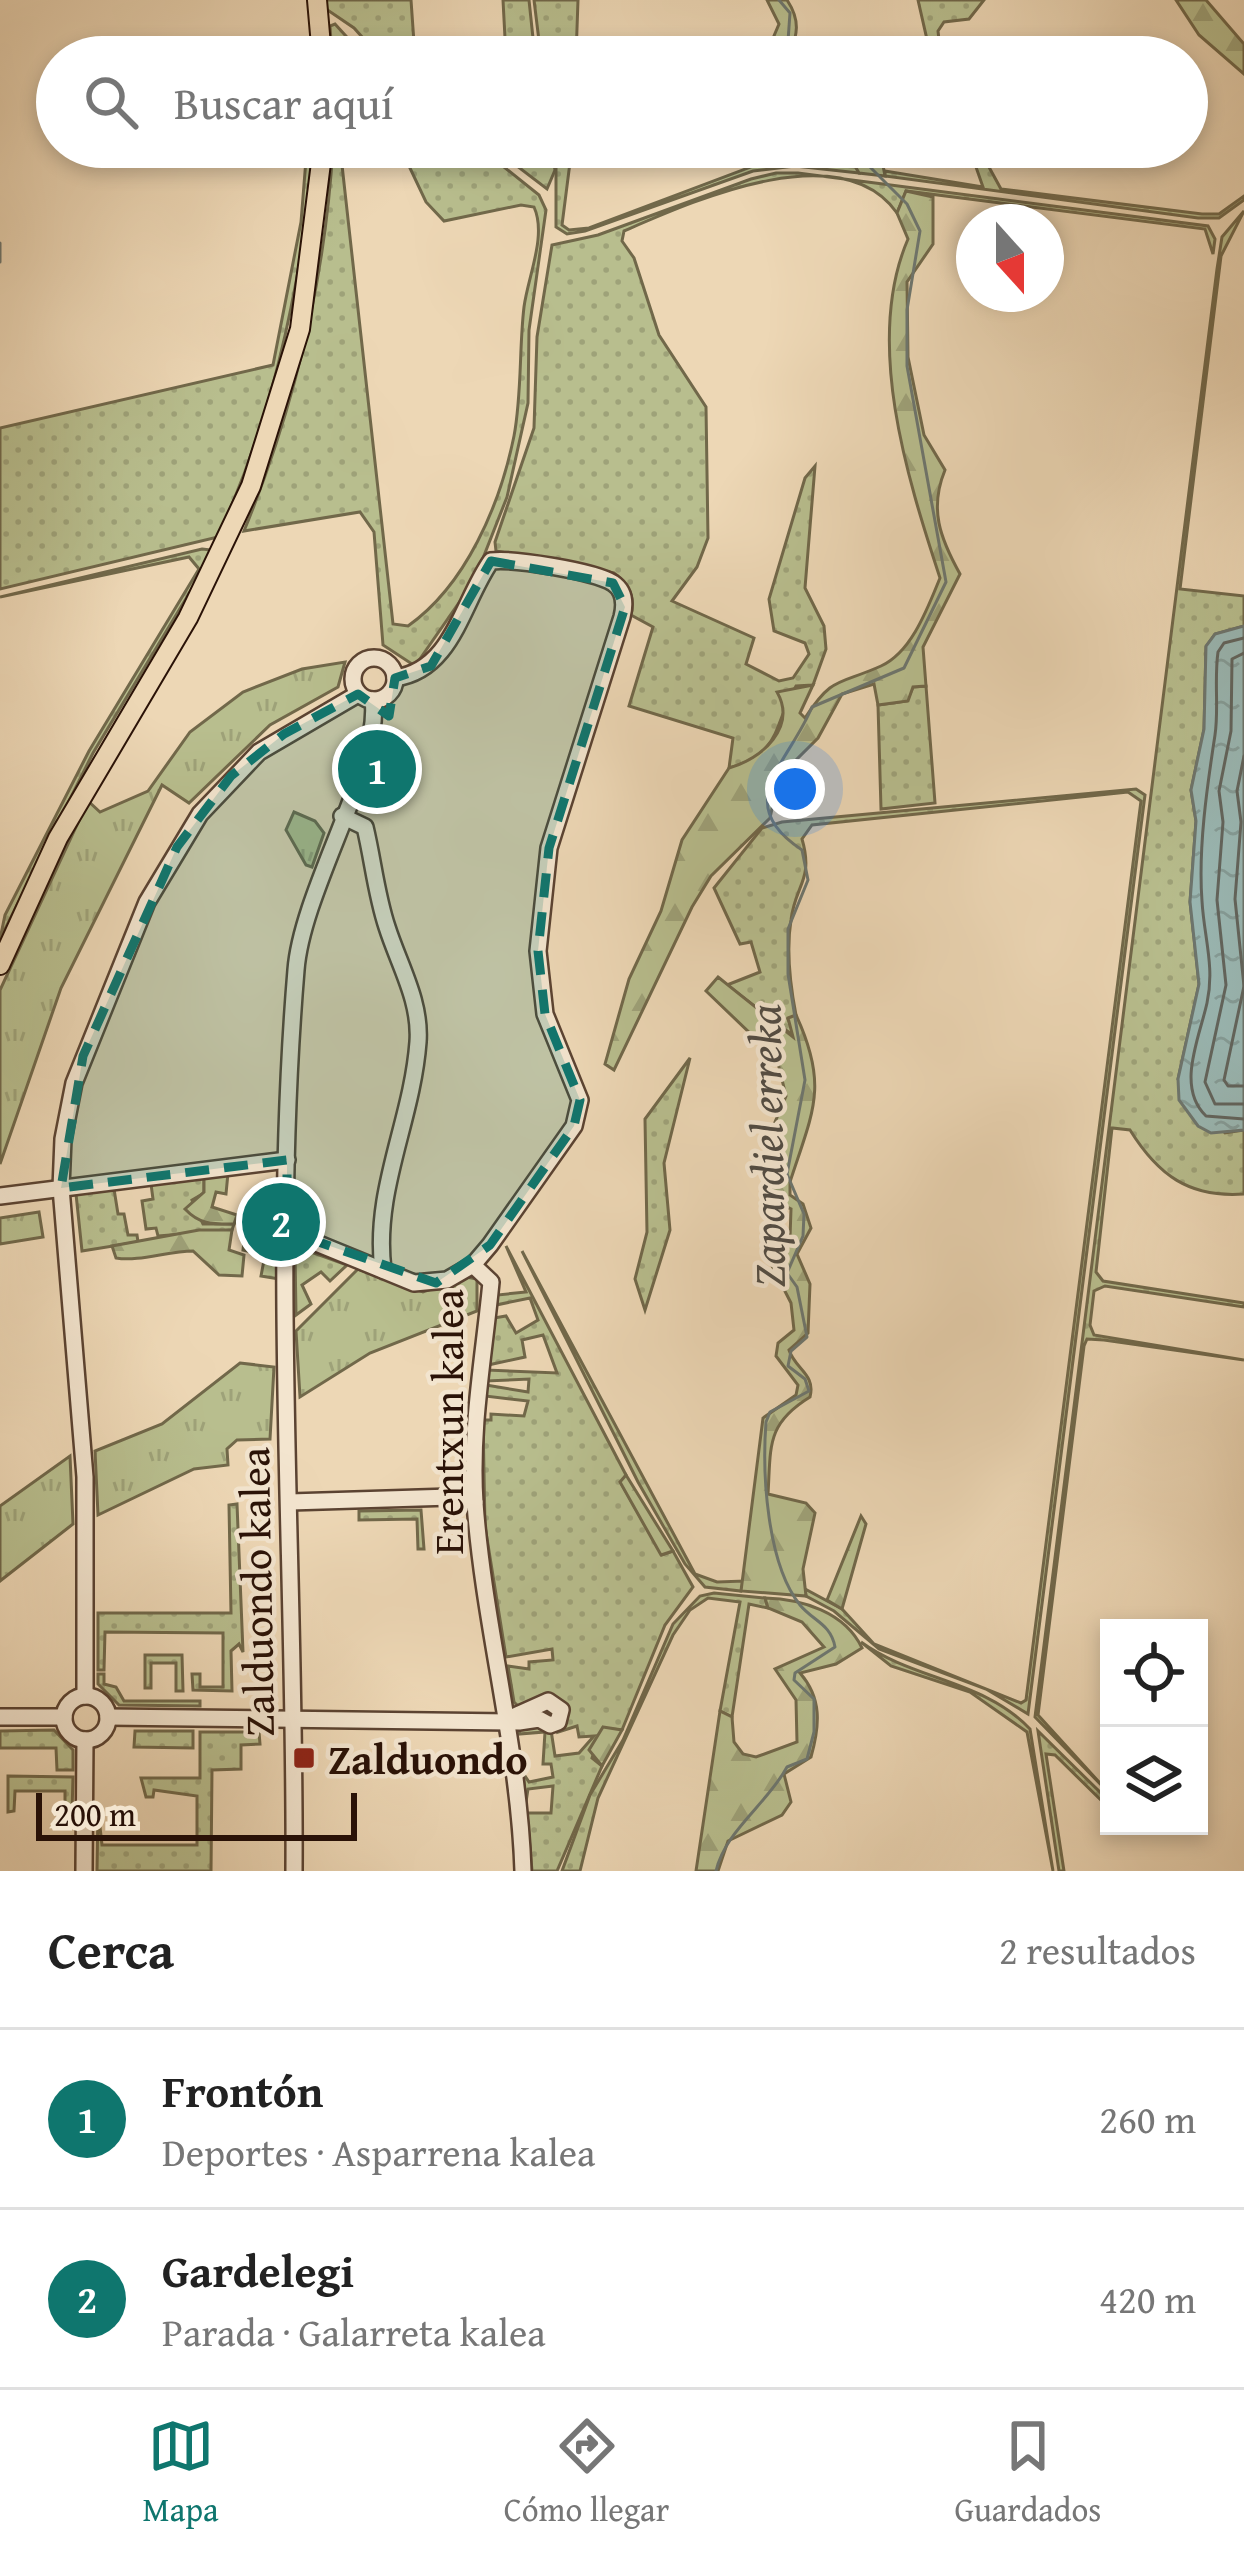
<!DOCTYPE html>
<html lang="es">
<head>
<meta charset="utf-8">
<style>
	:root { --surface:#fff; --page:#f6f6f6; --text:#222; --muted:#767676; --line:#e0e0e0; --accent:#0f766e }
	body { margin:0; font-family:"Gentium Book Plus",serif; background:var(--page); color:var(--text) }
	.controls { position:absolute; right:36px; bottom:36px; display:grid; overflow:hidden; border-radius:0px; box-shadow:0 6px 18px #0003 }
	.controls button { width:108px; height:108px; display:grid; place-items:center; padding:0; border:0; border-bottom:3px solid var(--line); background:var(--surface); color:var(--text); font:60px sans-serif }
	.compass { position:absolute; left:956px; top:204px; width:108px; height:108px; border-radius:50%; background:var(--surface); box-shadow:0 6px 18px #0003; rotate:159deg }
	.scale { position:absolute; left:36px; bottom:30px; width:321px; box-sizing:border-box; padding-left:12px; border:6px solid #2a1207; border-top:0; font-size:33px; line-height:42px; white-space:nowrap; color:#2a1207; -webkit-text-stroke:9px #f3e5cf; paint-order:stroke }
	.you { position:absolute; left:795px; top:789px; width:42px; height:42px; margin:-30px; border:9px solid #fff; border-radius:50%; background:#1a73e8; box-shadow:0 0 0 18px #1a73e833 }
	.badge { display:grid; place-items:center; width:78px; height:78px; border-radius:50%; background:var(--accent); color:#fff; font-size:39px; font-weight:700 }
	.pin { position:absolute; translate:-50% -50%; border:6px solid #fff; box-shadow:0 3px 12px #0006 }
	.list { margin:0; padding:0; list-style:none }
	h2 { display:flex; justify-content:space-between; align-items:center; height:156px; margin:0; padding:0 48px; font-size:51px }
	h2 small { font-size:39px; font-weight:400; color:var(--muted) }
	.list li { display:grid; grid-template-columns:78px 1fr auto; gap:36px; align-items:center; box-sizing:border-box; height:180px; padding:0 48px; border-top:3px solid var(--line) }
	.list b { display:block; font-size:45px; white-space:nowrap }
	.list p { margin:0; font-size:39px; white-space:nowrap; color:var(--muted) }
	.list em { font-size:39px; font-style:normal; color:var(--muted) }
	.icon { flex:none; width:66px; height:66px; fill:none; stroke:currentColor; stroke-width:2; stroke-linecap:round; stroke-linejoin:round }
	.map { position:relative; flex:none; width:1244px; height:1871px; overflow:hidden }
	.search { position:absolute; background:var(--surface); box-shadow:0 6px 18px #0003; left:36px; right:36px; top:36px; height:132px; display:flex; align-items:center; gap:30px; box-sizing:border-box; padding:0 42px; border-radius:66px; color:var(--muted); font-size:45px }
	.sheet { height:516px; background:var(--surface) }
	nav { display:flex; justify-content:space-around; align-items:center; box-sizing:border-box; height:168px; border-top:3px solid var(--line); background:var(--surface); font-size:33px; color:var(--muted) }
	nav a { display:grid; justify-items:center; gap:6px }
	nav .on { color:var(--accent) }
	.map>svg:first-child { display:block }
	.grass { fill:url(#grass-dots); stroke:#71684a; stroke-width:3 }
	.forest { fill:url(#forest-firs); stroke:#71684a; stroke-width:3 }
	.park { fill:url(#park-tufts); stroke:#71684a; stroke-width:3 }
	.pitch { fill:#b8be8e; stroke:#71684a; stroke-width:3 }
	.water { fill:url(#water-ripples); stroke:#6d766f; stroke-width:3 }
	.lines { fill:none; stroke-linecap:round; stroke-linejoin:round }
	.shore { stroke:#62655e; stroke-width:3 }
	.stream { stroke:#6d766f; stroke-width:3 }
	.minor-casing { stroke:#5b4332; stroke-width:20 }
	.major-casing { stroke:#2a1207; stroke-width:22 }
	.minor { stroke:#f3e5cf; stroke-width:15 }
	.major { stroke:#edd7b5; stroke-width:18 }
	.marked { fill:#0f766e; fill-opacity:0.2; stroke:#0f766e; stroke-width:9; stroke-dasharray:24 15; stroke-linejoin:round }
	.poi-dot { fill:#8f2418; stroke:#f3e5cf; stroke-width:4.5 }
	.labels { text-anchor:middle; dominant-baseline:central; stroke-width:9; stroke-linejoin:round; paint-order:stroke }
	.street-label { font-size:42px; fill:#2a1207; stroke:#f3e5cf }
	.poi-label { font-size:42px; font-weight:bold; fill:#2a1207; stroke:#f3e5cf; text-anchor:start }
	.water-label { font-size:45px; font-style:italic; fill:#514c44; stroke:#f3e5cf }
</style>
</head>
<body>
<div class="map">
<svg width="1244" height="1871" viewBox="0 0 1244 1871">
	<defs>
		<pattern id="grass-dots" width="8" height="8" patternUnits="userSpaceOnUse" patternTransform="scale(3)"><rect width="8" height="8" fill="#b8be8e"/><path d="M2 2h.1M6 6h.1" fill="none" stroke="#9ea279" stroke-width="1.8" stroke-linecap="round"/></pattern>
		<pattern id="forest-firs" width="22" height="20" patternUnits="userSpaceOnUse" patternTransform="scale(3)"><rect width="22" height="20" fill="#b8be8e"/><path d="M5 1l3.5 6h-7zM16 11l3.5 6h-7z" fill="#9ea279"/></pattern>
		<pattern id="park-tufts" width="24" height="20" patternUnits="userSpaceOnUse" patternTransform="scale(3)"><rect width="24" height="20" fill="#b8be8e"/><path d="M3 7l-1-3M5 7V3M7 7l1-3M15 17l-1-3M17 17v-4M19 17l1-3" fill="none" stroke="#9ea279"/></pattern>
		<pattern id="water-ripples" width="26" height="14" patternUnits="userSpaceOnUse" patternTransform="scale(3)"><rect width="26" height="14" fill="#9ab8b4"/><path d="M2 4q2-2 4 0t4 0M15 11q2-2 4 0t4 0" fill="none" stroke="#859d99"/></pattern>
	</defs>
	<rect width="100%" height="100%" fill="#edd7b5"/>
	<filter id="stains"><feTurbulence type="fractalNoise" baseFrequency=".00167" numOctaves="4"/><feColorMatrix values="0 0 0 0 .2 0 0 0 0 .09 0 0 0 0 .02 0 0 0 .5 -.17"/></filter>
	<radialGradient id="worn" r=".72"><stop offset=".6" stop-color="#630" stop-opacity="0"/><stop offset="1" stop-color="#630" stop-opacity=".3"/></radialGradient>
	<g class="grass">
		<path d="M 325,0 L 411,0 L 415,57 L 380,57 L 354,28 L 326,9 Z"/>
		<path d="M 503,0 L 529,0 L 535,57 L 506,57 Z"/>
		<path d="M 534,0 L 578,0 L 576,57 L 541,57 Z"/>
		<path d="M 918,0 L 984,0 L 969,19 L 944,22 L 938,31 L 941,57 L 931,57 Z"/>
		<path d="M 335,24 L 365,57 L 366,57 L 346,52 L 332,57 L 330,26 Z"/>
		<path d="M 307,147 L 314,147 L 313,175 C 296,302 272,419 218,537 L 0,589 L 0,428 L 273,365 L 301,222 Z"/>
		<path d="M 333,147 L 340,147 L 393,624 L 408,626 C 466,585 500,505 514,436 C 522,394 519,349 524,307 C 528,276 547,236 534,207 L 521,205 L 444,221 L 426,202 L 400,147 L 479,147 L 539,195 L 546,210 L 529,330 L 528,403 L 507,497 L 474,581 L 415,666 L 383,645 L 374,532 L 360,512 L 244,531 C 295,406 325,281 333,147 Z"/>
		<path d="M 492,147 L 551,147 L 555,170 L 547,189 Z"/>
		<path d="M 556,147 L 572,147 L 562,225 L 569,230 L 589,228 L 764,162 L 857,167 L 859,173 L 795,166 L 753,171 L 585,231 L 567,234 L 556,227 Z"/>
		<path d="M 969,147 L 978,147 L 1001,189 L 1202,214 L 1219,214 L 1244,196 L 1244,200 L 1219,218 L 1198,218 L 885,176 L 885,171 L 983,187 Z"/>
		<path d="M 776,173 L 798,173 L 1208,226 L 1215,239 L 1213,254 L 1205,229 L 906,191 L 897,213 C 841,134 693,201 624,231 L 622,241 L 634,258 L 659,335 L 706,407 L 708,538 L 697,567 L 672,601 L 754,638 L 746,664 L 779,681 L 793,678 L 809,654 L 805,643 L 774,631 L 769,599 L 805,478 L 815,466 L 805,588 L 824,626 L 826,649 L 813,685 L 796,686 C 773,724 783,753 729,768 L 733,738 L 629,706 L 653,627 L 631,615 C 636,597 629,584 614,573 L 496,551 L 495,542 L 534,428 L 537,337 L 552,245 L 598,235 L 751,179 Z"/>
		<path d="M 1244,211 L 1221,256 L 1180,589 L 1244,596 L 1244,626 L 1215,634 L 1206,647 L 1204,729 L 1191,790 L 1196,821 L 1190,902 L 1199,984 L 1178,1079 L 1225,1133 L 1244,1130 L 1244,1194 C 1189,1198 1158,1175 1130,1130 L 1112,1128 L 1096,1272 L 1103,1281 L 1244,1303 L 1244,1307 L 1105,1286 L 1094,1291 L 1090,1325 L 1094,1335 L 1244,1360 L 1104,1340 L 1087,1339 L 1084,1346 L 1038,1715 L 1109,1793 L 1035,1717 L 1217,269 L 1222,237 Z"/>
		<path d="M 202,549 L 211,550 L 202,572 L 93,753 L 0,939 L 5,915 L 89,751 L 199,569 L 189,557 L 0,597 Z"/>
		<path d="M 926,686 L 935,803 L 881,809 L 878,705 L 907,701 L 913,687 Z"/>
		<path d="M 1136,789 L 1145,795 L 1028,1714 L 986,1689 L 879,1649 L 834,1611 L 806,1596 L 805,1589 L 842,1609 L 874,1644 L 1021,1703 L 1026,1700 L 1141,801 L 1128,792 L 812,825 L 802,839 C 814,880 795,885 791,920 C 786,951 790,984 796,1015 L 788,1019 L 795,1037 L 727,985 L 760,972 L 751,942 L 740,944 L 714,888 L 762,828 L 782,822 Z"/>
		<path d="M 690,1058 L 664,1163 L 670,1230 L 645,1310 L 635,1279 L 647,1232 L 645,1119 Z"/>
		<path d="M 204,1176 L 204,1193 L 192,1200 L 203,1224 L 234,1224 L 232,1230 L 158,1236 L 156,1228 L 146,1229 L 142,1201 L 153,1199 L 151,1184 Z"/>
		<path d="M 114,1189 L 118,1214 L 124,1214 L 128,1235 L 137,1235 L 138,1242 L 82,1251 L 76,1194 Z"/>
		<path d="M 244,1242 L 278,1244 L 279,1279 L 261,1276 L 265,1255 L 243,1250 Z"/>
		<path d="M 506,1246 L 626,1475 L 621,1483 L 662,1555 L 673,1551 L 693,1587 L 665,1625 L 622,1730 L 603,1728 L 592,1758 L 602,1766 L 557,1871 L 532,1871 L 527,1813 L 551,1813 L 553,1786 L 528,1789 L 526,1802 L 523,1773 L 529,1782 L 553,1777 L 551,1764 L 543,1764 L 545,1732 L 519,1734 L 520,1729 L 535,1723 L 551,1730 L 555,1756 L 579,1753 L 594,1736 L 579,1737 L 577,1726 L 558,1732 L 562,1702 L 556,1697 L 519,1707 L 514,1702 L 508,1666 L 529,1669 L 529,1662 L 553,1660 L 552,1649 L 506,1657 L 485,1526 L 483,1420 L 491,1420 L 491,1414 L 524,1416 L 528,1401 L 485,1396 L 486,1385 L 528,1392 L 529,1379 L 486,1381 L 487,1370 L 557,1373 L 543,1335 L 522,1340 L 525,1357 L 488,1365 L 494,1318 L 506,1316 L 516,1333 L 538,1320 L 530,1298 L 496,1305 L 497,1295 L 526,1292 Z"/>
		<path d="M 303,1249 L 347,1265 L 330,1281 L 321,1272 L 302,1285 L 311,1304 L 296,1315 L 295,1254 Z"/>
		<path d="M 522,1251 L 695,1574 L 717,1582 L 744,1581 L 741,1591 L 705,1587 L 685,1564 L 638,1482 Z"/>
		<path d="M 237,1504 L 243,1652 L 239,1644 L 231,1651 L 232,1691 L 193,1690 L 192,1674 L 200,1674 L 200,1687 L 223,1687 L 223,1633 L 105,1632 L 104,1670 L 98,1670 L 98,1613 L 231,1613 L 229,1505 Z"/>
		<path d="M 421,1510 L 424,1549 L 418,1549 L 417,1519 L 359,1520 L 359,1511 Z"/>
		<path d="M 714,1593 L 765,1598 L 768,1608 L 749,1604 L 732,1717 L 720,1711 L 740,1602 L 708,1598 L 690,1610 L 673,1635 L 598,1798 L 580,1871 L 562,1871 L 590,1795 L 623,1740 L 673,1624 L 700,1596 Z"/>
		<path d="M 861,1642 C 913,1680 984,1680 1030,1729 L 1053,1871 L 1027,1732 L 970,1692 L 891,1666 Z"/>
		<path d="M 145,1655 L 182,1655 L 183,1691 L 176,1691 L 176,1663 L 151,1663 L 151,1688 L 145,1688 Z"/>
		<path d="M 98,1674 L 104,1674 L 104,1684 L 116,1687 L 124,1701 L 200,1701 L 200,1706 L 119,1705 L 98,1684 Z"/>
		<path d="M 54,1730 L 73,1750 L 73,1770 L 57,1770 L 56,1748 L 0,1748 L 0,1731 Z"/>
		<path d="M 135,1731 L 193,1731 L 193,1748 L 134,1747 Z"/>
		<path d="M 1038,1731 L 1109,1801 L 1109,1808 L 1055,1755 L 1046,1754 L 1064,1871 L 1059,1871 Z"/>
		<path d="M 200,1732 L 259,1732 L 260,1744 L 241,1745 L 241,1769 L 212,1770 L 211,1871 L 97,1871 L 98,1809 L 102,1845 L 197,1845 L 197,1796 L 154,1790 L 153,1797 L 146,1797 L 141,1778 L 200,1778 Z"/>
		<path d="M 8,1776 L 73,1777 L 72,1812 L 65,1812 L 65,1791 L 15,1791 L 14,1811 L 8,1812 Z"/>
	</g>
	<g class="forest">
		<path d="M 767,0 L 787,0 C 801,21 797,34 790,57 L 765,57 L 779,24 Z"/>
		<path d="M 1176,0 L 1206,0 L 1244,44 L 1244,74 L 1199,35 Z"/>
		<path d="M 844,147 L 868,147 L 882,160 L 885,176 L 859,173 Z"/>
		<path d="M 906,191 L 933,197 L 933,244 L 907,282 L 908,357 L 924,435 L 945,470 C 929,509 940,538 960,574 L 923,647 L 926,686 L 913,687 L 908,701 L 878,705 L 874,684 L 842,694 L 818,738 L 779,777 L 770,818 L 711,876 L 692,907 L 614,1070 L 605,1064 L 629,979 L 661,911 L 682,840 L 729,768 C 762,759 797,727 777,692 L 813,685 L 800,713 L 805,718 C 833,675 839,685 881,666 C 912,652 928,607 940,578 C 907,477 864,341 908,239 L 897,213 Z"/>
		<path d="M 718,977 L 793,1037 L 788,1018 L 796,1015 C 829,1086 813,1111 790,1182 L 790,1195 L 803,1204 L 811,1228 L 797,1254 L 810,1284 L 808,1333 L 789,1350 C 795,1369 816,1374 810,1397 C 766,1424 771,1446 768,1494 L 806,1503 L 815,1513 L 803,1569 L 806,1596 L 741,1591 L 763,1418 L 796,1395 L 798,1385 L 776,1356 L 778,1343 L 794,1330 L 791,1303 L 770,1262 L 790,1238 L 791,1209 L 773,1200 L 767,1141 L 786,1096 L 777,1059 L 706,991 Z"/>
		<path d="M 228,1173 L 226,1194 L 216,1192 L 212,1207 L 237,1215 L 234,1224 C 213,1224 200,1225 185,1209 L 204,1192 L 204,1176 Z"/>
		<path d="M 199,1230 L 232,1230 L 229,1250 L 244,1255 L 242,1276 L 219,1275 L 193,1251 C 168,1251 139,1262 116,1258 L 112,1246 Z"/>
		<path d="M 626,1475 L 673,1551 L 661,1555 L 620,1482 Z"/>
		<path d="M 861,1516 L 866,1524 L 842,1609 L 827,1600 Z"/>
		<path d="M 765,1598 C 802,1599 845,1612 862,1648 L 836,1664 L 800,1673 C 822,1698 820,1725 811,1757 L 784,1774 L 791,1802 L 782,1815 L 728,1841 L 718,1871 L 696,1871 L 720,1711 L 732,1717 L 734,1742 L 743,1754 L 756,1757 L 797,1742 L 796,1700 L 775,1669 L 824,1647 L 802,1622 L 768,1608 Z"/>
		<path d="M 603,1727 L 622,1730 L 602,1766 L 589,1750 Z"/>
	</g>
	<g class="park">
		<path d="M 345,662 L 338,687 L 270,725 L 189,803 L 162,785 L 61,988 L 0,1164 L 0,990 L 88,801 L 100,812 L 148,791 L 190,732 L 243,692 L 302,669 Z"/>
		<path d="M 294,812 L 315,821 L 324,833 L 312,867 L 306,865 L 286,830 Z"/>
		<path d="M 39,1212 L 43,1237 L 0,1244 L 0,1218 Z"/>
		<path d="M 358,1269 L 423,1292 L 466,1277 L 477,1279 L 477,1311 L 370,1353 L 300,1397 L 296,1331 Z"/>
		<path d="M 240,1363 L 274,1367 L 270,1439 L 237,1440 L 227,1449 L 228,1465 L 194,1469 L 98,1515 L 95,1451 L 162,1424 Z"/>
		<path d="M 70,1456 L 73,1524 L 0,1581 L 0,1506 Z"/>
	</g>
	<path class="pitch" d="M 376,744 L 392,748 L 379,798 L 362,791 Z"/>
	<path class="water" d="M 1244,626 L 1244,1130 L 1211,1133 L 1198,1126 L 1179,1100 L 1178,1079 L 1199,984 L 1190,902 L 1196,821 L 1191,790 L 1204,729 L 1206,646 L 1215,634 Z"/>
	<g class="lines">
		<g class="shore">
			<path d="M 1244,638 L 1224,643 L 1218,652 C 1214,680 1219,709 1215,735 C 1207,787 1198,849 1202,901 C 1204,937 1215,967 1207,1003 C 1199,1039 1176,1087 1206,1116 L 1244,1119"/>
			<path d="M 1244,653 L 1232,659 L 1231,731 L 1219,791 L 1223,822 L 1217,900 L 1226,985 L 1205,1082 L 1215,1104 L 1244,1104"/>
			<path d="M 1244,756 L 1237,791 L 1241,822 L 1235,899 L 1244,986 L 1224,1080 L 1228,1086 L 1244,1086"/>
		</g>
		<g class="stream">
			<path d="M 775,57 L 788,41 L 790,13 L 779,0"/>
			<path d="M 0,243 L 0,262"/>
			<path d="M 716,1871 C 725,1831 768,1803 787,1767 L 807,1759 L 814,1732 L 814,1699 L 794,1680 L 795,1673 L 835,1647 C 831,1624 813,1621 800,1605 C 767,1564 762,1474 766,1422 L 770,1412 L 809,1391 L 805,1379 L 788,1366 L 791,1351 L 807,1337 L 797,1287 L 787,1273 L 803,1236 L 804,1214 L 787,1174 L 805,1080 L 788,974 L 788,929 L 808,880 L 802,850 C 730,803 789,763 812,707 L 904,668 L 946,582 L 907,366 L 907,310 L 920,231 L 907,204 L 850,147"/>
		</g>
		<g class="minor-casing">
			<g id="minor">
				<circle cx="374" cy="679" r="21"/>
				<path d="M 342,816 L 365,827 C 373,860 376,894 387,927 C 399,965 421,1001 418,1042 C 412,1122 373,1190 383,1270"/>
				<path d="M 0,1196 L 287,1160"/>
				<path d="M 287,1231 L 414,1283 L 447,1280 L 473,1265 L 490,1245 L 574,1126 L 580,1100 L 545,1014 L 538,951 L 549,848 L 622,617 C 625,605 625,591 613,583 C 594,571 512,558 491,561 C 462,602 453,670 395,678"/>
				<path d="M 473,1265 L 491,1282 C 484,1356 470,1428 475,1503 C 484,1627 519,1747 523,1871"/>
				<path d="M 290,1502 L 451,1497 L 475,1502"/>
				<path d="M 85,1696 L 85,1477 L 61,1188 L 63,1139 L 74,1083 L 147,902 L 200,814 L 259,752 L 358,694"/>
				<circle cx="86" cy="1718" r="22"/>
				<path d="M 0,1717 L 64,1717"/>
				<path d="M 108,1717 L 519,1722 L 539,1719 L 550,1725 L 558,1722 L 561,1710 L 548,1701 L 508,1719"/>
				<path d="M 84,1871 L 85,1740"/>
				<path d="M 294,1871 C 296,1571 271,1269 296,970 C 302,890 382,764 373,700"/>
			</g>
		</g>
		<g class="major-casing">
			<g id="major">
				<path d="M 317,0 L 322,57"/>
				<path d="M 0,965 L 58,838 L 188,618 L 251,486 L 300,329 L 323,147"/>
			</g>
		</g>
		<use href="#minor" class="minor"/>
		<use href="#major" class="major"/>
	</g>
	<path class="marked" d="M 491,561 L 613,583 L 625,607 L 549,848 L 538,951 L 545,1014 L 580,1100 L 574,1126 L 490,1245 L 436,1283 L 287,1231 L 287,1160 L 61,1188 L 83,1056 L 177,847 L 231,776 L 284,734 L 358,694 L 389,716 L 395,678 L 431,666 Z"/>
	<rect class="poi-dot" x="292" y="1746" width="24" height="24" rx="6"/>
	<g class="labels">
		<g class="street-label">
			<text transform="translate(447 1422) rotate(-90)">Erentxun kalea</text>
			<text transform="translate(256 1592) rotate(-91)">Zalduondo kalea</text>
		</g>
		<g class="poi-label">
			<text x="328" y="1758">Zalduondo</text>
		</g>
		<g class="water-label">
			<text transform="translate(766 1146) rotate(-91)">Zapardiel erreka</text>
		</g>
	</g>
	<rect width="100%" height="100%" filter="url(#stains)"/>
	<rect width="100%" height="100%" fill="url(#worn)"/>
</svg>
<div class="controls">
<button><svg class="icon" aria-label="locate" viewBox="0 0 24 24"><circle cx="12" cy="12" r="6"/><path d="M12 2v4M12 18v4M2 12h4M18 12h4"/></svg></button>
<button><svg class="icon" aria-label="layers" viewBox="0 0 24 24"><path d="M12 4l9 5-9 5-9-5zM3 14l9 5 9-5"/></svg></button>
</div>
<svg class="compass" viewBox="-18 -18 36 36"><path d="M0-13l5 13h-10z" fill="#e53935"/><path d="M0 13l5-13h-10z" fill="#767676"/></svg>
<div class="scale">200 m</div>
<div class="you"></div>
<div class="pin badge" style="left:377px;top:769px">1</div>
<div class="pin badge" style="left:281px;top:1222px">2</div>
<div class="search"><svg class="icon" aria-label="search" viewBox="0 0 24 24"><circle cx="10" cy="10" r="6"/><path d="M15 15l6 6"/></svg>Buscar aquí</div>
</div>
<section class="sheet">
<h2>Cerca<small>2 resultados</small></h2>
<ul class="list">
<li><span class="badge">1</span><div><b>Frontón</b><p>Deportes · Asparrena kalea</p></div><em>260 m</em></li>
<li><span class="badge">2</span><div><b>Gardelegi</b><p>Parada · Galarreta kalea</p></div><em>420 m</em></li>
</ul>
</section>
<nav>
<a class="on"><svg class="icon" aria-label="map" viewBox="0 0 24 24"><path d="M3 6l6-2 6 2 6-2v14l-6 2-6-2-6 2zM9 4v14M15 6v14"/></svg>Mapa</a>
<a><svg class="icon" aria-label="directions" viewBox="0 0 24 24"><path d="M12 3l9 9-9 9-9-9zM9 14v-3h6M13 9l2 2-2 2"/></svg>Cómo llegar</a>
<a><svg class="icon" aria-label="saved" viewBox="0 0 24 24"><path d="M7 4h10v16l-5-4-5 4z"/></svg>Guardados</a>
</nav>
</body>
</html>
